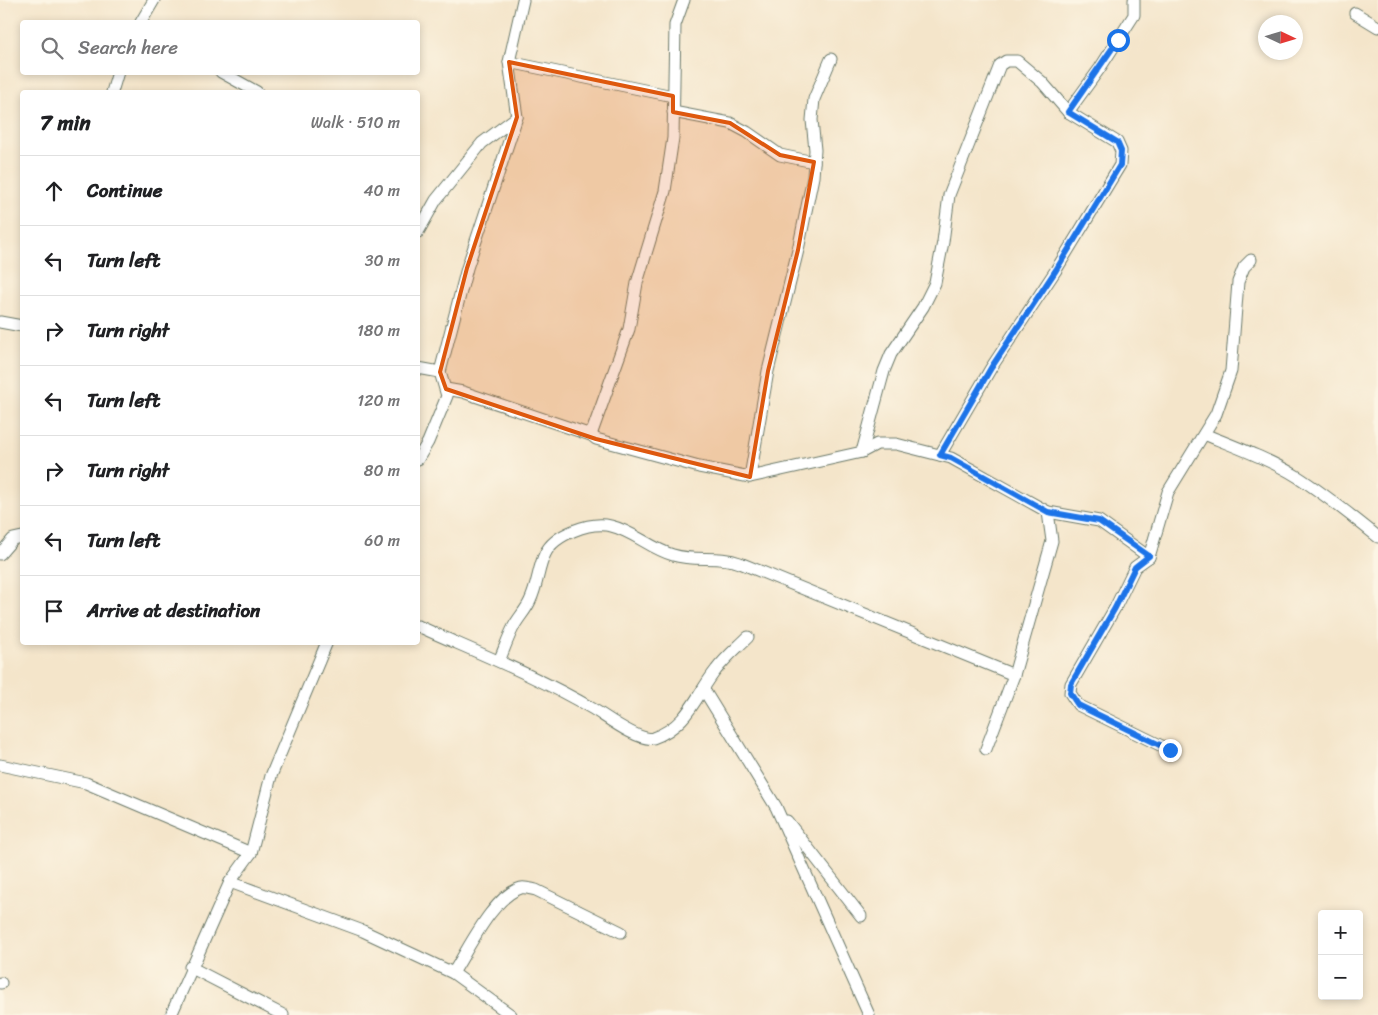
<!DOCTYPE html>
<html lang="en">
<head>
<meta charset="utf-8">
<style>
	:root { --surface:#fff; --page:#f2f2f2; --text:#202124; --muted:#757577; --line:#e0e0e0 }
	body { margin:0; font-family:Sriracha,sans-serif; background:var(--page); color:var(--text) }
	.controls { position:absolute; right:15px; bottom:15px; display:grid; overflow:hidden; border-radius:5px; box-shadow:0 2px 8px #0003 }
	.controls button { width:45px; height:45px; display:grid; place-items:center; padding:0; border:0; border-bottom:1px solid var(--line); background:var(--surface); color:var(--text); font:25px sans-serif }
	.compass { position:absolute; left:1258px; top:15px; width:45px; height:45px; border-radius:50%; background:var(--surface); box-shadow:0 2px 8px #0003; rotate:94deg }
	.stop { position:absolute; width:15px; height:15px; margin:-11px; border:4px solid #1a73e8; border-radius:50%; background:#fff }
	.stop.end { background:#1a73e8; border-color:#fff; box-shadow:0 1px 5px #0008 }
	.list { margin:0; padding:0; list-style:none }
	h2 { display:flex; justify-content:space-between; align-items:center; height:65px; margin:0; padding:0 20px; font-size:21px }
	h2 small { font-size:16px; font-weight:400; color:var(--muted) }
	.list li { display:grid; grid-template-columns:32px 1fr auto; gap:15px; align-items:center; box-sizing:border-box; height:70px; padding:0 20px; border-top:1px solid var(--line) }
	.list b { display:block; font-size:19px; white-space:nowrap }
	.list em { font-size:16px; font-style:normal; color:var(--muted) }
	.icon { flex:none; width:28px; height:28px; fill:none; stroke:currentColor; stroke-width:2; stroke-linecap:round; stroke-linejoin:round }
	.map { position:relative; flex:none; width:1378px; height:1015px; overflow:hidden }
	.search { position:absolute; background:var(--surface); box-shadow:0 2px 8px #0003; left:20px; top:20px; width:400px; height:55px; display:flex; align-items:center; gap:12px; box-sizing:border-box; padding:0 18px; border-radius:5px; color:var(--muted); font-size:19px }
	.panel { position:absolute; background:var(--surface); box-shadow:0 2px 8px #0003; left:20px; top:90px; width:400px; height:555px; border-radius:5px }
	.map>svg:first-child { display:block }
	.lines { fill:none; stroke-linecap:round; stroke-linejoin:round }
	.minor-casing { stroke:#6a7868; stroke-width:13 }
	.minor { stroke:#fff; stroke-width:11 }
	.route { stroke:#1a73e8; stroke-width:6 }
	.marked { fill:#de580e; fill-opacity:0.2; stroke:#de580e; stroke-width:4; stroke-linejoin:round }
</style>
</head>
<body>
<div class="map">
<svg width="1378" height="1015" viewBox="0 0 1378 1015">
	<rect width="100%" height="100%" fill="#fcf5e5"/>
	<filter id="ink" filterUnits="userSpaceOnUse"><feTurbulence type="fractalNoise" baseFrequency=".02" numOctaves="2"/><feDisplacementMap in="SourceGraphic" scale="10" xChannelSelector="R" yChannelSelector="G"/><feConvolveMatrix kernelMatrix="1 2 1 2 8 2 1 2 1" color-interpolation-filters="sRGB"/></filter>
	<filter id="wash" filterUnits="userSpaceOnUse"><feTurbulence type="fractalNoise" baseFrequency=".0096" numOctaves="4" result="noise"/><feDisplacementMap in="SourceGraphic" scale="20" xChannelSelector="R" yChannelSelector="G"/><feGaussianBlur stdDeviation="1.12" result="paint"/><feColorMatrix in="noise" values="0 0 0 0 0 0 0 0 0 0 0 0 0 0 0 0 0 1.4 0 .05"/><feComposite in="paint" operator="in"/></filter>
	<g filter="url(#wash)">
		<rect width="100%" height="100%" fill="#f4e5ca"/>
	</g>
	<g filter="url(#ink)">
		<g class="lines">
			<g class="minor-casing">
				<g id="minor">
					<path d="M 1355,13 L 1378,27"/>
					<path d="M 141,22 L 154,0"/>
					<path d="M 509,62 L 673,96"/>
					<path d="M 221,72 L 257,92"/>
					<path d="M 112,92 L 118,72"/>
					<path d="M 673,112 L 730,123 L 747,132 L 780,155 L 814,162"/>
					<path d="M 1068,112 L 1100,68 L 1134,15 L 1134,0"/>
					<path d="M 418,232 L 436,200 L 482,143 L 517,117"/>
					<path d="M 0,322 L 22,326"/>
					<path d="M 418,368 L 440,372"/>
					<path d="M 446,389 L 463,392 L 591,435 L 596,439 L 699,467 L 750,477 L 862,452 L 877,444 L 896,444 L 951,458 L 1048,512 L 1099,521 L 1149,557"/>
					<path d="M 1204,434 C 1236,447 1269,459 1298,477 C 1326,495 1352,516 1378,537"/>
					<path d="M 591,435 L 629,329 L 637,283 L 665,191 L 673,138 L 675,25 L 684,0"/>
					<path d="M 862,452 L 884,371 L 891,354 L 923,307 L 935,283 L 943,242 L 949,195 L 1000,65 L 1006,61 L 1017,61 L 1042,82 L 1068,112 L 1117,142 L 1121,151 L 1120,165 L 1056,270 L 991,368 L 940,455"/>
					<path d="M 418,459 L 428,442 L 447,396 L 440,372 L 467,268 L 517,117 L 509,62 L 523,0"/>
					<path d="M 750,477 L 768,371 L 798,250 L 813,177 L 815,150 L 812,120 L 814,99 L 831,59"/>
					<path d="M 0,554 L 13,539 L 22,537"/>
					<path d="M 418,626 C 476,652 537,676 593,709 C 605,716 639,742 653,738 C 688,726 696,695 716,670 C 725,658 737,648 748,637"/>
					<path d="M 499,661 C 504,650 508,637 514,626 C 519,617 526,610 530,601 C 538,584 538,568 545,554 C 554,534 591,521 611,526 C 633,531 651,549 673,555 C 695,562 718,555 740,563 L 1014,675"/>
					<path d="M 704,690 L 776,807 L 869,1015"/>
					<path d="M 986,749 L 1014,675 L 1052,541 L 1048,512"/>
					<path d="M 1170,750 L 1078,705 L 1070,693 L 1071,684 L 1115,608 L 1135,567 L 1149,557 L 1168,492 L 1216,414 L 1231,371 L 1238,282 L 1244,267 L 1251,260"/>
					<path d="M 0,765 L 86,783 L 251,853"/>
					<path d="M 787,821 L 861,916"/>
					<path d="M 230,882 L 363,931 L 453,973 L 511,1015"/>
					<path d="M 190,967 L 283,1015"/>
					<path d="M 453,973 C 468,950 493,896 521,888 C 525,887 531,889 536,890 L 621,932"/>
					<path d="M 0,983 L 1,983"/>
					<path d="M 171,1015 L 230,882 L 251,853 L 271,776 L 327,642"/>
				</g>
			</g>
			<use href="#minor" class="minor"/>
		</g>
	</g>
	<g class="lines" filter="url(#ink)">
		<path class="route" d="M 1118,40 L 1068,112 L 1117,142 L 1121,151 L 1120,165 L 1056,270 L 991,368 L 940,455 L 951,458 L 1048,512 L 1099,521 L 1149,556 L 1135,567 L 1115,608 L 1071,684 L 1070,693 L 1078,705 L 1170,750"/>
	</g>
	<path class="marked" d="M 509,62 L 673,96 L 673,112 L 730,123 L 780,155 L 814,162 L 798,250 L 768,371 L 750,477 L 596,439 L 446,389 L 440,372 L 467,268 L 517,117 Z"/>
</svg>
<div class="controls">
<button>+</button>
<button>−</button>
</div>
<svg class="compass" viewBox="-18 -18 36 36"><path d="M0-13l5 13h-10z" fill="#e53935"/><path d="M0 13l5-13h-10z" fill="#757577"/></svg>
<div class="stop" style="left:1118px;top:40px"></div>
<div class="stop end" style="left:1170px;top:750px"></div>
<div class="search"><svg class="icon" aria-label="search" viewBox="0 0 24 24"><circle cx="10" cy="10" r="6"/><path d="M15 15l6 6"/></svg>Search here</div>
<section class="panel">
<h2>7 min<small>Walk · 510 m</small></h2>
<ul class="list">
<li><svg class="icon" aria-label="ahead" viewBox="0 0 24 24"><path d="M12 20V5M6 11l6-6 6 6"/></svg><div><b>Continue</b></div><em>40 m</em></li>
<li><svg class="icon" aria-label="left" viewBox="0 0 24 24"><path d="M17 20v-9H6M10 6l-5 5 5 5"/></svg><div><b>Turn left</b></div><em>30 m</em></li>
<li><svg class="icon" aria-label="right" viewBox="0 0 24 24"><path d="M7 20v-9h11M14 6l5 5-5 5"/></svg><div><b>Turn right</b></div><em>180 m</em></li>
<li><svg class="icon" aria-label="left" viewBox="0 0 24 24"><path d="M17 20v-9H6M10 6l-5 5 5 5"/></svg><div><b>Turn left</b></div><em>120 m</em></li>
<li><svg class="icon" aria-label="right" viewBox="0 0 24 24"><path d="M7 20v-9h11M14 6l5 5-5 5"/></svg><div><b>Turn right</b></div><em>80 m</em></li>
<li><svg class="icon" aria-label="left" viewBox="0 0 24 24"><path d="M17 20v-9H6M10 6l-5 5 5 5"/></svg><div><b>Turn left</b></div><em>60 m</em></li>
<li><svg class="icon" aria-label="arrive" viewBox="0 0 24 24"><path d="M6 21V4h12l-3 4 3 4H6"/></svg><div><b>Arrive at destination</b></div></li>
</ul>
</section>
</div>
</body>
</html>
